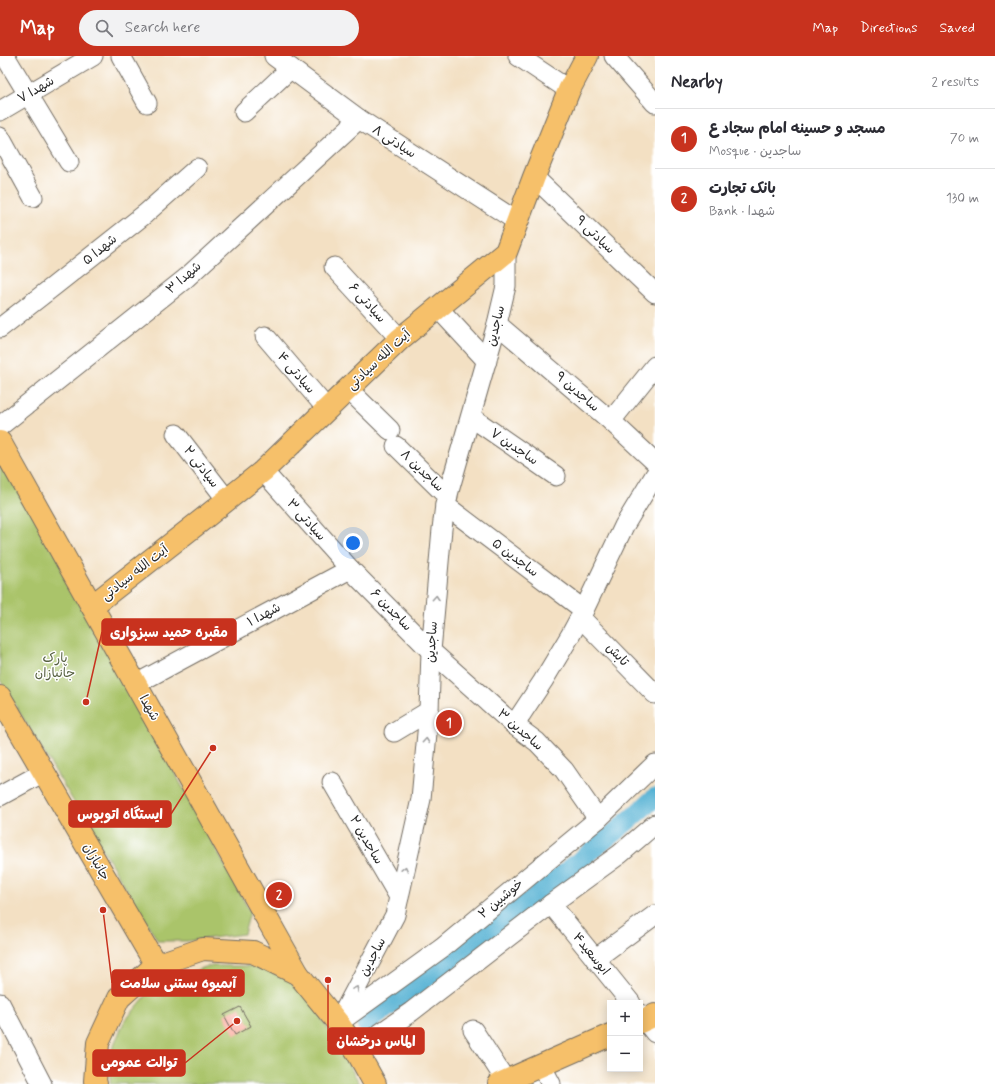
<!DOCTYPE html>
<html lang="en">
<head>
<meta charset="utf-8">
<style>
	:root { --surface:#fff; --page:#f2f2f3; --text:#2b2b33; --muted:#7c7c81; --line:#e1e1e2; --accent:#c8321e }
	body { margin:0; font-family:Mynerve,"Playpen Sans Arabic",sans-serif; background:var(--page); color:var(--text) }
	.controls { position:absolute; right:12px; bottom:12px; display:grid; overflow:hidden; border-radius:0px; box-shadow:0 2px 10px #0003 }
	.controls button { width:36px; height:36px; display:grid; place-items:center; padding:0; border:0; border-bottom:1px solid var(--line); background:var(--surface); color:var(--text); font:20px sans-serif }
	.you { position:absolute; left:353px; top:487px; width:14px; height:14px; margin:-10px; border:3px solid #fff; border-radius:50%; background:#1a73e8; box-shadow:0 0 0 6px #1a73e833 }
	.badge { display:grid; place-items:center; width:26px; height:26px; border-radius:50%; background:var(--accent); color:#fff; font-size:13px; font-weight:700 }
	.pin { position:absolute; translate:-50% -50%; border:2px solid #fff; box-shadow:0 1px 4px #0006 }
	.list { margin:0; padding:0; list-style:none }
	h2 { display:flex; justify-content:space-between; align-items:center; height:52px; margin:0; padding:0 16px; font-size:17px }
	h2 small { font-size:13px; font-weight:400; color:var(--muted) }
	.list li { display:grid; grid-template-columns:26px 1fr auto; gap:12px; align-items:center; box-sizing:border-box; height:60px; padding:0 16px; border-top:1px solid var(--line) }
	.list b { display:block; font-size:15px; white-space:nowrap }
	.list p { margin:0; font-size:13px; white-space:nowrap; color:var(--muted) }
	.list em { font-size:13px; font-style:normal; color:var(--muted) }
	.icon { flex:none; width:22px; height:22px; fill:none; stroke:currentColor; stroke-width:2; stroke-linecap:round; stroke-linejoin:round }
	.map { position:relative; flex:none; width:655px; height:1028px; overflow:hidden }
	header { display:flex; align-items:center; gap:24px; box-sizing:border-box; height:56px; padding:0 20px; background:var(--accent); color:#fff }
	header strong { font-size:19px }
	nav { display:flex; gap:22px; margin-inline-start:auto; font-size:14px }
	.search { width:280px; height:36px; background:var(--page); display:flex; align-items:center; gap:10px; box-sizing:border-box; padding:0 14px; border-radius:22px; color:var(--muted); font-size:15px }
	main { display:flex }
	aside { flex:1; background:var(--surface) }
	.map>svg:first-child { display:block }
	.green { fill:#aac46b; stroke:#6a784b }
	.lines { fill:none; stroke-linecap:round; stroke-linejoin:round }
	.canal { stroke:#56b2d4; stroke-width:19 }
	.building { fill:#fca598 }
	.minor-casing { stroke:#716a60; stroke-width:21 }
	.major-casing { stroke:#716a60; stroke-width:24 }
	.minor { stroke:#fff; stroke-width:19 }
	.major { stroke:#f6c06b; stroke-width:22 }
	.oneway { stroke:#a0a0a0 }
	.labels { text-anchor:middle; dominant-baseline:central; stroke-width:3; stroke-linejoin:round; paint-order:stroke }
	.street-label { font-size:13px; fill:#2b2b2b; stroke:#fff }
	.park-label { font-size:13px; fill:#576141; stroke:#fff }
	.leader { fill:none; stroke:#c8321e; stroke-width:1.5 }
	.callout-dot { fill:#c8321e; stroke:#fff; stroke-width:1.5 }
	.callout { fill:#c8321e; stroke:#c8321e; stroke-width:1.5 }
	.callout-label { font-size:14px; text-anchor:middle; font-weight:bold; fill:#fff }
</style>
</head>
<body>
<header>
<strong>Map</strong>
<div class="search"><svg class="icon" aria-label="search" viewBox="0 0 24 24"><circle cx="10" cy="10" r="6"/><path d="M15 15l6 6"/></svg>Search here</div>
<nav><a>Map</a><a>Directions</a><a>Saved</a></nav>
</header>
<main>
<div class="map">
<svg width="655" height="1028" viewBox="0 0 655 1028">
	<rect width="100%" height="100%" fill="#fff"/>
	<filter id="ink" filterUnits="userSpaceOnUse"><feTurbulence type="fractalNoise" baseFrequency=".025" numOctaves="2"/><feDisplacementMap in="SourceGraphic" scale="8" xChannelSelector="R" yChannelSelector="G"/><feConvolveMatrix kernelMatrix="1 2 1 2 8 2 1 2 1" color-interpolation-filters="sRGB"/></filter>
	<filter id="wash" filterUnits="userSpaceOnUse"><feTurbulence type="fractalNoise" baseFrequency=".012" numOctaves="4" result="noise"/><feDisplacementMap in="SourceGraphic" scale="16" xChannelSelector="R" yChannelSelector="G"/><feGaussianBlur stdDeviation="0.9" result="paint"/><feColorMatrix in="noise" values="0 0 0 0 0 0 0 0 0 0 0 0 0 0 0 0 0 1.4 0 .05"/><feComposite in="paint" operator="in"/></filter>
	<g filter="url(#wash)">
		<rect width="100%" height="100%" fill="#f3e0c3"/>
		<g class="green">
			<path d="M 0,393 L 250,856 L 244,878 L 187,885 L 158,885 L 0,624 Z"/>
			<path d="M 208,910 L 255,910 L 281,920 L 308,939 L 360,1028 L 110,1028 L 112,993 L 124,966 L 155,929 Z"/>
		</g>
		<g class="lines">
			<path class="canal" d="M 366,968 C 428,922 489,875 550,828 C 585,800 622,772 655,741"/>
		</g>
		<g id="blocks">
			<path class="building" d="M 240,951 L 251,970 L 235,979 L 224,959 Z"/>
		</g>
	</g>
	<g filter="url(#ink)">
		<use href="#blocks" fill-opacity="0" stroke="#716a60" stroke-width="1"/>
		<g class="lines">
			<g class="minor-casing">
				<g id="minor">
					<path d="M 5,0 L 69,106"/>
					<path d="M 121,0 L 147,47"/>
					<path d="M 274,0 L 359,63 L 518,166"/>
					<path d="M 518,0 L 569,34"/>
					<path d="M 614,0 L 655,47"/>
					<path d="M 0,55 L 93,0"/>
					<path d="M 244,56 L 291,12"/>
					<path d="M 0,81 L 33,141"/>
					<path d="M 534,121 L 655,237"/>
					<path d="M 334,211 L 400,283"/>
					<path d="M 438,252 L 487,305"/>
					<path d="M 497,268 L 611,365 L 655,406"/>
					<path d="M 0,272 L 54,230 L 145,158 L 197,112"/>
					<path d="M 265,280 L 327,353"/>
					<path d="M 348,333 L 390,374"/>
					<path d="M 471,361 L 556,420"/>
					<path d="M 611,365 L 655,310"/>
					<path d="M 0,370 L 185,223 L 359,63"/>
					<path d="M 176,378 L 227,444"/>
					<path d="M 396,390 L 448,441"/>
					<path d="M 263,415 L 350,513 L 431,595 L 514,669 L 537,686 L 564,714 L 598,763"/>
					<path d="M 445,449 L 584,554"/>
					<path d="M 580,561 L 655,638"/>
					<path d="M 136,628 L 350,513"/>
					<path d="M 514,669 L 543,625 L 570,580 L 584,554 L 624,470 L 655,419"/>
					<path d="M 394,676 L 429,655"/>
					<path d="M 332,726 L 399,841"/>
					<path d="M 0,740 L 44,716"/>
					<path d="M 551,848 L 631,947"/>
					<path d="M 595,903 L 655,859"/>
					<path d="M 0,947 L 42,1028"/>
					<path d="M 640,958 L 655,977"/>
					<path d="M 341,965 L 442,892 L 598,763 L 655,708"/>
					<path d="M 338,967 L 395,859 L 421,743 L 429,655 L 431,595 L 442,473 L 445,449 L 497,268 L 506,230 L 506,196"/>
					<path d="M 473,974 L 506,1025"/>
					<path d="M 356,994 L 411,956 L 551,848 L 620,798 L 655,768"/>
					<path d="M 541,1009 L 551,1028"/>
				</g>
			</g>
			<g class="major-casing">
				<g id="major">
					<path d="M 0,386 L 298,918"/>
					<path d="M 92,550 L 202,464 L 263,415 L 400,283 L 506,196 L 534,121 L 569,34 L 587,0"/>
					<path d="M 0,641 L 156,909"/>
					<path d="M 640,966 L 655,959"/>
					<path d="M 96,1028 L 95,1025 L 98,987 L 119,942 L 156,909 L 203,893 L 253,896 L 298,918 L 338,967 L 356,994 L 375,1028"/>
					<path d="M 499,1028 L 610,979"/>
				</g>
			</g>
			<use href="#minor" class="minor"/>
			<use href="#major" class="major"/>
		</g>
		<defs><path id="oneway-chevron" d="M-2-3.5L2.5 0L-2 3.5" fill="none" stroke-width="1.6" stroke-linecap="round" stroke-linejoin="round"/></defs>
		<g class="oneway">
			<use href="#oneway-chevron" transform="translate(436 542) rotate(-85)"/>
			<use href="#oneway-chevron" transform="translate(426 685) rotate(-85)"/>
			<use href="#oneway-chevron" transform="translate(405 813) rotate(-77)"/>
			<use href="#oneway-chevron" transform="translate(356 933) rotate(-62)"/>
		</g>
	</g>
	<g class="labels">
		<g class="street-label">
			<text transform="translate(36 34) rotate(-30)">شهدا ۷</text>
			<text transform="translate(394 86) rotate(33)">سیادتی ۸</text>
			<text transform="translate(595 179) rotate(44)">سیادتی ۹</text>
			<text transform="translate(100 194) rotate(-39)">شهدا ۵</text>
			<text transform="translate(184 222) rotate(-41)">شهدا ۳</text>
			<text transform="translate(367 247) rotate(48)">سیادتی ۶</text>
			<text transform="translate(496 270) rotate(-76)">ساجدین</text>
			<text transform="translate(379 304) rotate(-43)">آیت الله سیادتی</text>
			<text transform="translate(296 317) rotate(49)">سیادتی ۴</text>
			<text transform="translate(577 336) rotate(41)">ساجدین ۹</text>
			<text transform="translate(514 391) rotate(34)">ساجدین ۷</text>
			<text transform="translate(201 411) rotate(52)">سیادتی ۲</text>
			<text transform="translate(422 415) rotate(44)">ساجدین ۸</text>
			<text transform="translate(306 464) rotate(48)">سیادتی ۳</text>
			<text transform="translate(515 502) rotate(37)">ساجدین ۵</text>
			<text transform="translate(135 517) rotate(-38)">آیت الله سیادتی</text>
			<text transform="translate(391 554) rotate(46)">ساجدین ۶</text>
			<text transform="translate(264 559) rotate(-28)">شهدا ۱</text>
			<text transform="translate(432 586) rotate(-86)">ساجدین</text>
			<text transform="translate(617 599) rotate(46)">تابش</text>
			<text transform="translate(149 652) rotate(61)">شهدا</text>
			<text transform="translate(520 674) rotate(41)">ساجدین ۳</text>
			<text transform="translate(366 784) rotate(60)">ساجدین ۲</text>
			<text transform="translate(96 806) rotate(60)">جانبازان</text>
			<text transform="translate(501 843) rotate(-40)">خوشبین ۲</text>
			<text transform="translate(591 898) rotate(51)">ابوسعید۴</text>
			<text transform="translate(373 901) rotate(-62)">ساجدین</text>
		</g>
		<g class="park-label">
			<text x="55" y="602">پارک<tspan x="55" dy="15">جانبازان</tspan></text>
		</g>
	</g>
	<path class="leader" d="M86 646L102 576M213 692L171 758M103 854L112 927M328 924L328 985M237 965L185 1007"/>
	<g class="callout-dot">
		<circle cx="86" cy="646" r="4"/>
		<circle cx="213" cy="692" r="4"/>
		<circle cx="103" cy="854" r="4"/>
		<circle cx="328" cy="924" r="4"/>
		<circle cx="237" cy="965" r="4"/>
	</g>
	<g class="callout">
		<rect x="102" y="563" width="134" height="26" rx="4"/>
		<rect x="69" y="745" width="102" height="26" rx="4"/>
		<rect x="112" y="914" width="132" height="26" rx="4"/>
		<rect x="328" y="972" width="96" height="26" rx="4"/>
		<rect x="93" y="994" width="92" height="26" rx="4"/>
	</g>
	<g class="callout-label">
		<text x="169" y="581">مقبره حمید سبزواری</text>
		<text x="120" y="763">ایستگاه اتوبوس</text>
		<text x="178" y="932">آبمیوه بستنی سلامت</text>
		<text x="376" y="990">الماس درخشان</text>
		<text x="139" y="1011">توالت عمومی</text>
	</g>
</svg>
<div class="controls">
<button>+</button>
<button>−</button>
</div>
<div class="you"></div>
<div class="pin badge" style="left:449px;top:667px">1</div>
<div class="pin badge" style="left:279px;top:839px">2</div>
</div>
<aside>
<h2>Nearby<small>2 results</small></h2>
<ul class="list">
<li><span class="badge">1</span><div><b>مسجد و حسینه امام سجاد ع</b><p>Mosque · ساجدین</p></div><em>70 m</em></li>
<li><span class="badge">2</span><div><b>بانک تجارت</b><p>Bank · شهدا</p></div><em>130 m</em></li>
</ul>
</aside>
</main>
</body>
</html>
